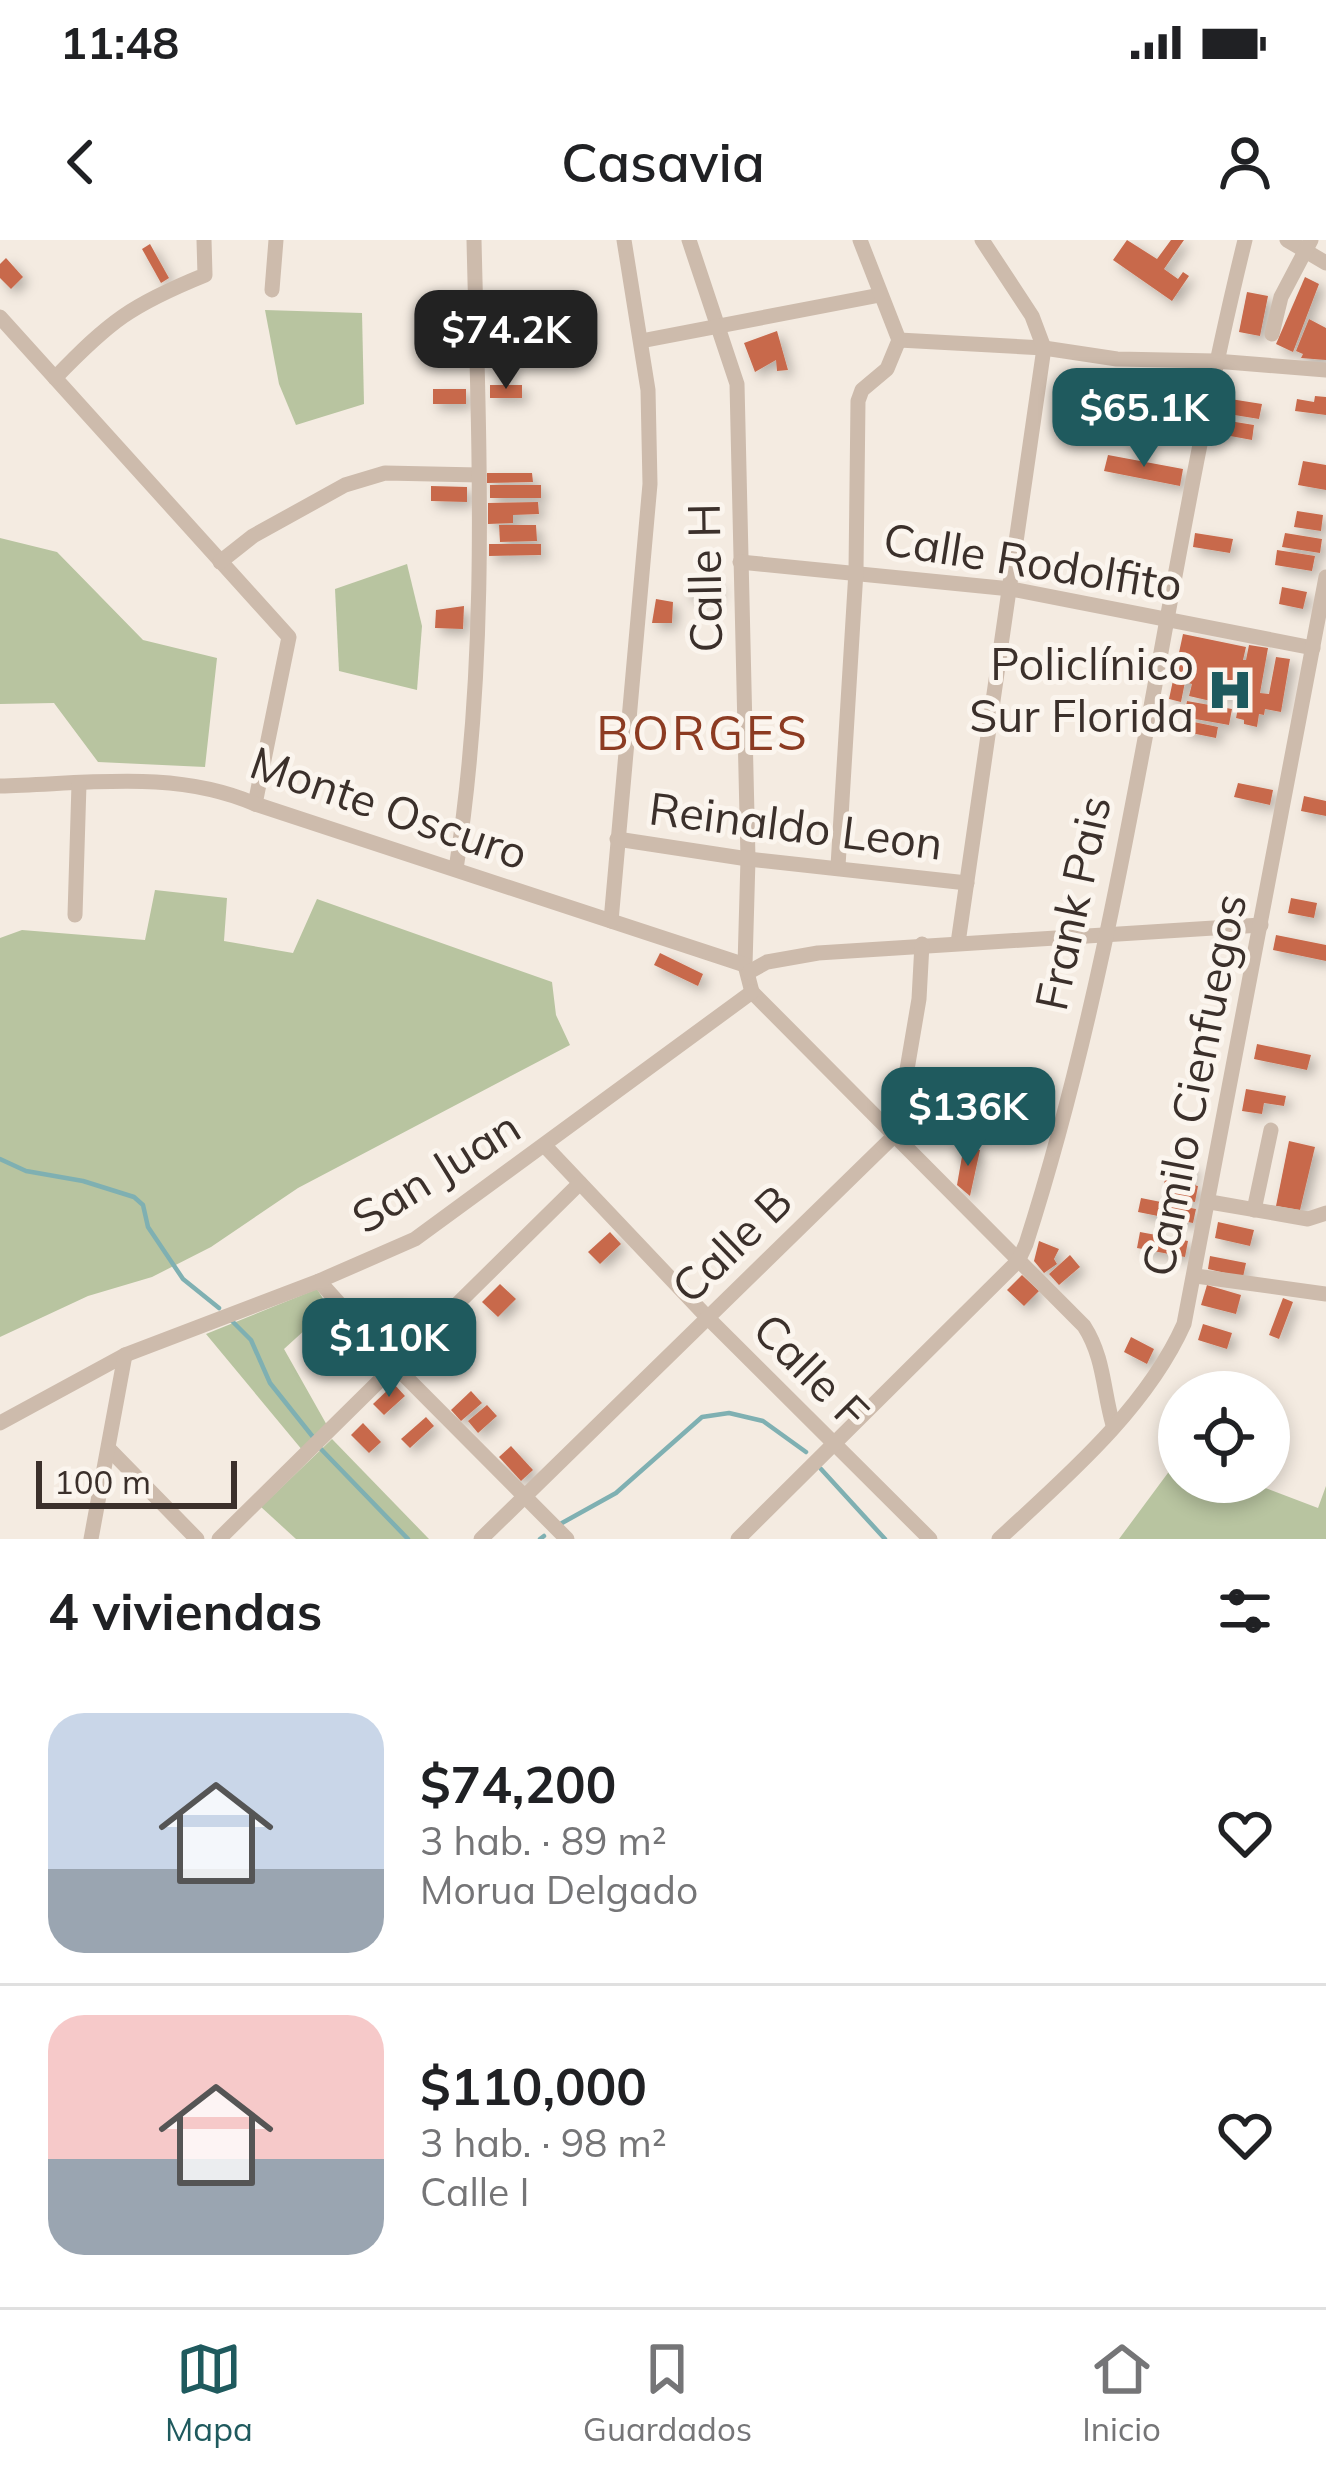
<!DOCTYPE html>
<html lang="es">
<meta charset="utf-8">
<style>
:root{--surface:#fff;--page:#f2f2f2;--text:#202124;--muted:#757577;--line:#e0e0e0;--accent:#1f5a5e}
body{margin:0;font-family:Mulish,sans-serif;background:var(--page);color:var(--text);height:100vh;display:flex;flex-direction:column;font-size:45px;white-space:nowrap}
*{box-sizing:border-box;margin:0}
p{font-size:39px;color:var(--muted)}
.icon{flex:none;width:66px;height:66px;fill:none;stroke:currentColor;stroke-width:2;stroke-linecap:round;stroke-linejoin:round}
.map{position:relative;height:1299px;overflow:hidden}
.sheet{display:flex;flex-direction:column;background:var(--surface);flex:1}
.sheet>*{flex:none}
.buttons{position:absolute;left:1158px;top:1131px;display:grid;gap:24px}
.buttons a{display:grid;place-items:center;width:132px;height:132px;border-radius:50%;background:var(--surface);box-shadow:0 6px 18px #0003;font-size:60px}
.scale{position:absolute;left:36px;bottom:30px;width:201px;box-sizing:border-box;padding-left:12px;border:6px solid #3b302b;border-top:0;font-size:33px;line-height:42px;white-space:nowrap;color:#3b302b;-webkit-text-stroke:9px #fbf5ee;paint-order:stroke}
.price{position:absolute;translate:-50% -102px;padding:0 27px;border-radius:24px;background:var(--accent);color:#fff;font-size:39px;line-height:78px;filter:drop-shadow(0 3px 6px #0008)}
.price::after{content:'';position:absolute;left:50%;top:72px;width:36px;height:27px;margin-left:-18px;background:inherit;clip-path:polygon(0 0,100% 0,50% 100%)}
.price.current{background:#222;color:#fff}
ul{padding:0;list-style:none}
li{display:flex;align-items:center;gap:36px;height:300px;padding:0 48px}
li+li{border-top:3px solid var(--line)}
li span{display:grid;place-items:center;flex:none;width:336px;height:240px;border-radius:36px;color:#555}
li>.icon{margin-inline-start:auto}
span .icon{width:144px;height:144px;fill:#fffc;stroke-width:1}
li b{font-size:51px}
h2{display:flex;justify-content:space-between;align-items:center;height:144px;padding:0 48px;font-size:51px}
.status{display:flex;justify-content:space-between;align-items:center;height:84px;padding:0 60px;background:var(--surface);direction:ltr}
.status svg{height:33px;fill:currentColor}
header{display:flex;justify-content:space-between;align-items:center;height:156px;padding:0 48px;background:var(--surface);font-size:54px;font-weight:600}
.tab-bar{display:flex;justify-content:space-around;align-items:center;height:168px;border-top:3px solid var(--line);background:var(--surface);font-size:33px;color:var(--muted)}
.tab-bar a{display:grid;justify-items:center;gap:6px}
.tab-bar .current{color:var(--accent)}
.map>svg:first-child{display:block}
.green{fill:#b8c4a0}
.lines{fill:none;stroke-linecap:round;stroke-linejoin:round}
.stream{stroke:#7fb0b2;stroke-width:4.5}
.building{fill:#c8694b;filter:url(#shadow)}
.minor{stroke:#cdbbac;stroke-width:15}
.labels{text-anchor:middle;stroke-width:10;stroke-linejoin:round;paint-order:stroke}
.street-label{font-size:45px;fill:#3b302b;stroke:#fbf5ee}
.poi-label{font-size:45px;fill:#3b302b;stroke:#fbf5ee;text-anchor:end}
.neighbourhood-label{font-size:48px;letter-spacing:3px;fill:#8c3b22;stroke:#fbf5ee}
</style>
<div class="status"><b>11:48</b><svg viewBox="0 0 49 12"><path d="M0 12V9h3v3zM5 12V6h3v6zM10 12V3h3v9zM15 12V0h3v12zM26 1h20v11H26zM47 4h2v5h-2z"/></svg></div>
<header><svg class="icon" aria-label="back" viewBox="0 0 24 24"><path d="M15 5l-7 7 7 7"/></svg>Casavia<svg class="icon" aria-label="person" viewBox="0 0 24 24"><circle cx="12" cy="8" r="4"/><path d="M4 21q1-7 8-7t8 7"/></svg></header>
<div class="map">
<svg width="1326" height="1299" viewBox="0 0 1326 1299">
<defs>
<filter id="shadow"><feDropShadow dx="5.5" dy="5.5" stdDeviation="6" flood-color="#0004"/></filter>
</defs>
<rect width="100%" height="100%" fill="#f4ebe1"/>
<!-- green -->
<g class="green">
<path d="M 265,70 L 362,73 L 364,164 L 296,185 L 279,144 Z"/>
<path d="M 0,298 L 57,312 L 143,400 L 217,418 L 205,527 L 98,522 L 54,463 L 0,464 Z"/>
<path d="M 407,324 L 422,386 L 417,450 L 339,431 L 335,349 Z"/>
<path d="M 155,650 L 227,658 L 224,701 L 293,713 L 317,659 L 552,742 L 556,775 L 570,805 L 298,948 L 211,1007 L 152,1037 L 88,1056 L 0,1097 L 0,698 L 22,690 L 145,700 Z"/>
<path d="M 317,1049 L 329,1068 L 284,1109 L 328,1187 L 303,1211 L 206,1094 Z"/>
<path d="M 332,1199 L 429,1299 L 296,1299 L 261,1267 Z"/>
<path d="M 1179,1218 L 1179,1242 L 1250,1242 L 1318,1268 L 1326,1246 L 1326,1299 L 1119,1299 Z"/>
</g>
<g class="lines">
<!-- stream -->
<g class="stream">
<path d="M 0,919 L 26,931 L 83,941 L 134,957 L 143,965 L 148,987 L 183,1039 L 219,1068"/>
<path d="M 231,1080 L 251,1100 L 270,1143 L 313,1197"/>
<path d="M 319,1207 L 408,1299"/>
<path d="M 821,1229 L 885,1299"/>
<path d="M 562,1283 L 616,1253 L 702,1177 L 729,1173 L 763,1181 L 806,1212"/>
<path d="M 540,1299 L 544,1296"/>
</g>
</g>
<!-- building -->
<g class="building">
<path d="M 1127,0 L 1157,19 L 1171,0 L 1184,0 L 1164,29 L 1178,39 L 1183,32 L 1189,36 L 1172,61 L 1113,20 Z"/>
<path d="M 150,4 L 169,38 L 161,43 L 142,9 Z"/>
<path d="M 6,18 L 23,37 L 11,49 L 0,38 L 0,24 Z"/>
<path d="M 1305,37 L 1319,44 L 1293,112 L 1276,104 Z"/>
<path d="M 1247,52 L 1268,56 L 1260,96 L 1239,92 Z"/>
<path d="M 1309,79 L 1326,88 L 1326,120 L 1301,118 L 1303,114 L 1296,111 Z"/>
<path d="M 777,91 L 788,130 L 777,131 L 776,120 L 755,132 L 744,103 Z"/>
<rect x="490" y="145" width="32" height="13"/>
<rect x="433" y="149" width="33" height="15"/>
<path d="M 1315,156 L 1326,157 L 1326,175 L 1295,171 L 1297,159 L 1314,162 Z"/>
<path d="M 1224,158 L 1262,164 L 1259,179 L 1222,173 Z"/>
<path d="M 1217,179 L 1254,185 L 1252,200 L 1214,193 Z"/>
<path d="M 1108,215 L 1183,229 L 1180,246 L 1104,231 Z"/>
<path d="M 1303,221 L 1326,225 L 1326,250 L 1298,245 Z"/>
<path d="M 487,233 L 532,233 L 533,242 L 487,243 Z"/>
<rect x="490" y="245" width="51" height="13"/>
<path d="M 431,246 L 467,247 L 467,262 L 431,261 Z"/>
<path d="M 538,262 L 539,274 L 513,275 L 513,283 L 488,284 L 488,263 Z"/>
<path d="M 1297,271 L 1323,275 L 1321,291 L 1294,287 Z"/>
<path d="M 499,285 L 536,285 L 537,301 L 500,302 Z"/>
<path d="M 1195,293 L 1233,299 L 1230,313 L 1193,307 Z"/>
<path d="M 1285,293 L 1322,299 L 1320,313 L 1282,307 Z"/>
<path d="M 489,304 L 541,304 L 541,315 L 489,316 Z"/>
<path d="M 1277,310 L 1315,316 L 1312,331 L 1275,325 Z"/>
<path d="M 687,338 L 718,343 L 715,359 L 685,355 Z"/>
<path d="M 1282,347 L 1307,352 L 1303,369 L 1279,364 Z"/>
<path d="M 656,359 L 673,362 L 672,383 L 652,383 Z"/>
<path d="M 464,366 L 463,389 L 435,388 L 436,370 Z"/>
<path d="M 1183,394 L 1246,407 L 1243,420 L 1246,420 L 1249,405 L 1268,408 L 1260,453 L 1269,454 L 1276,417 L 1290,419 L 1281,472 L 1265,469 L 1264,475 L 1259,474 L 1257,487 L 1244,484 L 1244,480 L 1236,478 L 1240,458 L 1216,454 L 1215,462 L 1189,456 L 1192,444 L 1185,442 L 1181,462 L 1169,459 Z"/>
<path d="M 1187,461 L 1232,469 L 1229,485 L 1184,477 Z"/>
<path d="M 1184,480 L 1218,487 L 1216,498 L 1181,491 Z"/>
<path d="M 1238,543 L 1273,550 L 1270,565 L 1234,557 Z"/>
<path d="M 1304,556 L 1326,561 L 1326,576 L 1301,571 Z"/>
<path d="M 1291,658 L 1317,663 L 1314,678 L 1288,673 Z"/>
<path d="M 1276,695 L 1326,705 L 1326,721 L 1273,710 Z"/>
<path d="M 660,713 L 703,734 L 698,746 L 654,725 Z"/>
<path d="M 1257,804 L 1311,815 L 1307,830 L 1254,819 Z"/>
<path d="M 1246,849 L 1286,856 L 1284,866 L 1264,863 L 1262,874 L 1242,871 Z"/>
<path d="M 1289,901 L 1315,907 L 1300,970 L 1276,966 Z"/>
<path d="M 964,905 L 980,910 L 970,956 L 957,945 Z"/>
<path d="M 1166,922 L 1196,928 L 1194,937 L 1187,935 L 1186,940 L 1164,935 Z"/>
<path d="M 1165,939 L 1198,946 L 1195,962 L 1162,955 Z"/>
<path d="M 1141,958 L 1196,969 L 1193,983 L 1138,972 Z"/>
<path d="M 1218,982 L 1254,990 L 1250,1006 L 1215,998 Z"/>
<path d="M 610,992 L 621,1004 L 600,1024 L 588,1012 Z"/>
<path d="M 1140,992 L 1188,1001 L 1185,1017 L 1137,1008 Z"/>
<path d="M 1039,1001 L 1059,1009 L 1054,1019 L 1057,1024 L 1044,1033 L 1034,1021 Z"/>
<path d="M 1070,1015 L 1080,1027 L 1059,1045 L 1049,1034 Z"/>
<path d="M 1210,1016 L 1246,1023 L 1243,1037 L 1208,1029 Z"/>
<path d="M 1022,1035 L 1039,1051 L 1024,1066 L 1007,1050 Z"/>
<path d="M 500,1044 L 516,1059 L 498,1077 L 482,1062 Z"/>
<path d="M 1207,1045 L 1241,1055 L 1236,1074 L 1201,1065 Z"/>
<path d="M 393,1058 L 417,1085 L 414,1088 L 405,1078 L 400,1082 L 390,1071 L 384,1077 L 378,1071 Z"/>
<path d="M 1283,1058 L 1293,1062 L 1279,1099 L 1269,1095 Z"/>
<path d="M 1203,1084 L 1232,1093 L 1227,1109 L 1198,1100 Z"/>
<path d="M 1131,1097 L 1154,1109 L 1147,1124 L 1124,1112 Z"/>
<path d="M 394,1144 L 405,1156 L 384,1175 L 373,1164 Z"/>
<path d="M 471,1151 L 482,1163 L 461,1181 L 451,1170 Z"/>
<path d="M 487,1165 L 497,1176 L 478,1193 L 468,1181 Z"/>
<path d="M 426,1177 L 434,1186 L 410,1208 L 401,1199 Z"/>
<path d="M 363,1183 L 381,1202 L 369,1213 L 351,1195 Z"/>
<path d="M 511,1206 L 533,1230 L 521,1241 L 499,1217 Z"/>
</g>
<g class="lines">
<!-- minor -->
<g class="minor">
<path d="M 689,0 L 737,144 L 748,619 L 745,725 L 752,752"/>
<path d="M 1287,0 L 1326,23"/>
<path d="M 272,50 L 276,0"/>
<path d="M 0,77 L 289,397 L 255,564"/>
<path d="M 1272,94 L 1281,57 L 1311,0"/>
<path d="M 899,100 L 1044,108 L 1117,119 L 1215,121 L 1326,130"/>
<path d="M 641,101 L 880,55"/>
<path d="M 55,138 C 110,81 131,65 205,35 L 204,0"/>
<path d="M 220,322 L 253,296 L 345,245 L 385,233 L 479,235"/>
<path d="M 740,322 L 1011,349 L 1313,408"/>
<path d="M 0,546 C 85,544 175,529 255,564 L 745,725"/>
<path d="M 617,599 L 748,619 L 967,643"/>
<path d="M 838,626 L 856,331 L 858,161 L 862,150 L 887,129 L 899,100 L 860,0"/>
<path d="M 456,629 C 489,418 479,213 474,0"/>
<path d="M 75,675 L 79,544"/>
<path d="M 611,681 L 650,244 L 648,150 L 624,0"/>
<path d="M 958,703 L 1044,108 L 1032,76 L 982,0"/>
<path d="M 749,732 L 767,722 L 818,713 L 1261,685"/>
<path d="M 752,752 L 1084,1086 C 1104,1117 1103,1150 1113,1185"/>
<path d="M 545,906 L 708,1078 L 930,1299"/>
<path d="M 1210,962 L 1308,979 L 1326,973"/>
<path d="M 1254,970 L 1271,890"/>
<path d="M 1196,1036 L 1326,1054"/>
<path d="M 319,1041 L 395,1126 L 567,1299"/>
<path d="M 0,1183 L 125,1115 L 319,1041 L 415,999 L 752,752"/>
<path d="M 109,1209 L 197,1299"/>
<path d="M 91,1299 L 125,1115"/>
<path d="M 219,1299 L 580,943"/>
<path d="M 481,1299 L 896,894 L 919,759 L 922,704"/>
<path d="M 738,1299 L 1018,1021 L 1026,1004 C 1131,677 1163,332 1245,0"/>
<path d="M 999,1299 C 1066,1237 1146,1169 1184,1084 L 1326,337"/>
</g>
</g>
<!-- icons -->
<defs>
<g id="hospital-bare" transform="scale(3.6)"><path d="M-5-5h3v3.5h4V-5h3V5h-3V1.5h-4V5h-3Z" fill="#1f5a5e" stroke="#fbf5ee" stroke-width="2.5" paint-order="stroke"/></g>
</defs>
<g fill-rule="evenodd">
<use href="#hospital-bare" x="1230" y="450"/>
</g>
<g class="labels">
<!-- street labels -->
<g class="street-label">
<text transform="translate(1033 322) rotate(9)" y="16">Calle Rodolfito</text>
<text transform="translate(705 338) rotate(-91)" y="16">Calle H</text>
<text transform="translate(389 568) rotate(19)" y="16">Monte Oscuro</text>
<text transform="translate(796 586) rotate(7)" y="16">Reinaldo Leon</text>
<text transform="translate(1073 663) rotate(-78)" y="16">Frank Pais</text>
<text transform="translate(1194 845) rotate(-79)" y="16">Camilo Cienfuegos</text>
<text transform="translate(436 932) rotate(-32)" y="16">San Juan</text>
<text transform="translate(732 1004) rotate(-44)" y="16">Calle B</text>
<text transform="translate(811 1131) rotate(45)" y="16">Calle F</text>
</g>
<!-- poi labels -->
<g class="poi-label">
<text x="1194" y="440">Policlínico<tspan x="1194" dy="52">Sur Florida</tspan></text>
</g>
<!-- neighbourhood labels -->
<g class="neighbourhood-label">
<text x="703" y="510">BORGES</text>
</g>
</g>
</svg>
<div class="buttons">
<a><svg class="icon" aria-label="locate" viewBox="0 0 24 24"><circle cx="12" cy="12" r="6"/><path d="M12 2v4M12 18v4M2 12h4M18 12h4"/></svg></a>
</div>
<div class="scale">100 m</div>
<b class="price current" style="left:506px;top:152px">$74.2K</b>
<b class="price" style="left:1144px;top:230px">$65.1K</b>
<b class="price" style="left:968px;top:929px">$136K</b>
<b class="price" style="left:389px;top:1160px">$110K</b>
</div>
<section class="sheet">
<h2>4 viviendas<svg class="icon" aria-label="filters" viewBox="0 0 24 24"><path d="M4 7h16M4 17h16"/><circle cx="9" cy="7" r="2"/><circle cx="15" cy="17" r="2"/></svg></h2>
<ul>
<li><span style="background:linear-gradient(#c9d6e8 65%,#9aa5b1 0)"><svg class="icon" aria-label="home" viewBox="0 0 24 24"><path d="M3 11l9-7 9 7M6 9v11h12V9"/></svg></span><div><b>$74,200</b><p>3 hab. · 89 m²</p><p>Morua Delgado</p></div><svg class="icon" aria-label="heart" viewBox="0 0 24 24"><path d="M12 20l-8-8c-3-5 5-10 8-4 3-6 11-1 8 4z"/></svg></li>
<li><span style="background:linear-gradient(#f6c9c9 60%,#9aa5b1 0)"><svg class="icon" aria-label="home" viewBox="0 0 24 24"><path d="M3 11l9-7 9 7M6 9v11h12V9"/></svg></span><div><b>$110,000</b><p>3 hab. · 98 m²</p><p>Calle I</p></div><svg class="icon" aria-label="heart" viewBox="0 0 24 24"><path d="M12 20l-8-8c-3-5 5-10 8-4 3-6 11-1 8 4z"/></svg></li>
</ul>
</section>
<nav class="tab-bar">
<a class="current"><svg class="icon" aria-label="map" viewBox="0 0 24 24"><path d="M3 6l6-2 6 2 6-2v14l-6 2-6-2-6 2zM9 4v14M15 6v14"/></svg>Mapa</a>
<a><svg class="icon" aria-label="saved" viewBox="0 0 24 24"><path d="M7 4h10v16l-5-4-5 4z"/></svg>Guardados</a>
<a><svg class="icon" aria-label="home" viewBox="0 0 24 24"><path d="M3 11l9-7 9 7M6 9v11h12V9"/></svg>Inicio</a>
</nav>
